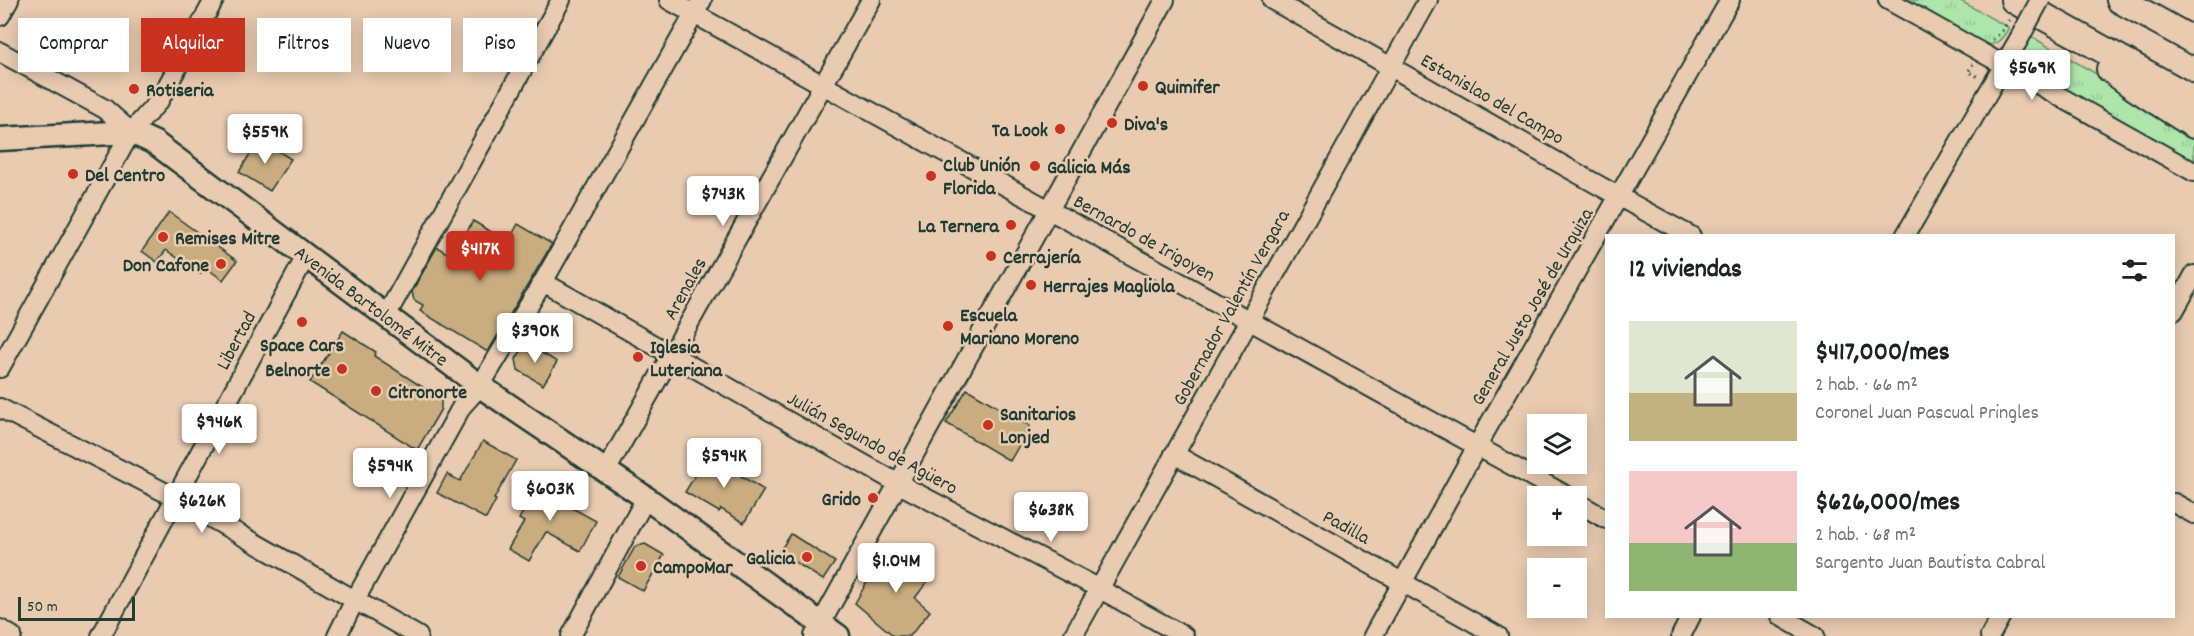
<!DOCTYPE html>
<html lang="es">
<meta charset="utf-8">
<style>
:root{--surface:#fff;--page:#f2f2f2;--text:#202124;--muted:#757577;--accent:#c8321e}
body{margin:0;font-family:Dekko,sans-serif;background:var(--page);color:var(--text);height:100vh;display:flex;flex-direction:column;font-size:22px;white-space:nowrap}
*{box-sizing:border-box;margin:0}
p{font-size:20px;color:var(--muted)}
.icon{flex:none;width:33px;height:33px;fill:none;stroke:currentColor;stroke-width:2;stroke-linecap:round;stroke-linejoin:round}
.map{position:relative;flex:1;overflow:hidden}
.sheet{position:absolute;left:1605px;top:234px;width:570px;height:384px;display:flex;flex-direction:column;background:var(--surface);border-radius:0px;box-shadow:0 3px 15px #0003}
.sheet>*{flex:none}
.hud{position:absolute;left:18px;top:18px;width:570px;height:54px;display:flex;gap:12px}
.tools{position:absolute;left:1527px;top:414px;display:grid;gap:12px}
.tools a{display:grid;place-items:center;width:60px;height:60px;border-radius:0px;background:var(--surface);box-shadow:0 3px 15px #0003;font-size:30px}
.scale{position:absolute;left:18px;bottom:15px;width:117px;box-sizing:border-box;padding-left:6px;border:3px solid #1f3d34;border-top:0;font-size:16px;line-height:21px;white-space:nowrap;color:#1f3d34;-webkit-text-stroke:4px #e9cbb0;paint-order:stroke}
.price{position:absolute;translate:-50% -51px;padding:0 14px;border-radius:6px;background:#fff;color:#222;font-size:20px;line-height:39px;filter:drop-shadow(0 2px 3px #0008)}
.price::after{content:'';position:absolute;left:50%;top:36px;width:18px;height:14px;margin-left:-9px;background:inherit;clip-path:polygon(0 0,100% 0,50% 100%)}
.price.selected{background:var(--accent);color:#fff}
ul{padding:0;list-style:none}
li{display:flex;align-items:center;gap:18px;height:150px;padding:0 24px}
li span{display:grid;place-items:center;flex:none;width:168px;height:120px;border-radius:0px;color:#555}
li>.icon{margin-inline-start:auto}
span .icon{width:72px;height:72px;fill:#fffc;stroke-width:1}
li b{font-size:26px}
h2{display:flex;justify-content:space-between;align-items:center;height:72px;padding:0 24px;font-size:26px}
.tag{padding:0 21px;border-radius:0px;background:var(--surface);box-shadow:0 3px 15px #0003;font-size:21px;line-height:54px}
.tag.selected{background:var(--accent);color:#fff}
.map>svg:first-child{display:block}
.grass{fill:url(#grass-tufts);stroke:#66926f;stroke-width:1.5}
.building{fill:#c9ad7f;stroke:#1f3d34;stroke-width:1.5}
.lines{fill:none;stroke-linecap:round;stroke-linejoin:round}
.minor-casing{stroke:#1f3d34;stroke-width:22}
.major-casing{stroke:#1f3d34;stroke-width:27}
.highway-casing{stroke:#1f3d34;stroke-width:30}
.path{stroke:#1f3d34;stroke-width:3;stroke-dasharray:1.5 4.5;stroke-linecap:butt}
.minor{stroke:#e9cbb0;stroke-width:18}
.major{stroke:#e9cbb0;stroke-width:22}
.highway{stroke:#e9cbb0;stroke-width:26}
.minor-bridge-casing{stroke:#1f3d34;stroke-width:22;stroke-linecap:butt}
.path-bridge{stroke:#1f3d34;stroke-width:3;stroke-dasharray:1.5 4.5;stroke-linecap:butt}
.minor-bridge{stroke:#e9cbb0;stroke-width:18}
.poi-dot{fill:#c8321e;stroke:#e9cbb0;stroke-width:2}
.labels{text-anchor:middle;stroke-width:5;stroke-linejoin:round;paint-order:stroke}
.poi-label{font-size:20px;font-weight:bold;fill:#1f3d34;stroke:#e9cbb0;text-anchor:start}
.street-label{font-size:20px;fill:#1f3d34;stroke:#e9cbb0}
</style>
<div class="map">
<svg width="2194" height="636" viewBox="0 0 2194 636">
<defs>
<pattern id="grass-tufts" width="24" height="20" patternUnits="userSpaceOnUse" patternTransform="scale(1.5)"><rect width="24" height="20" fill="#aee6aa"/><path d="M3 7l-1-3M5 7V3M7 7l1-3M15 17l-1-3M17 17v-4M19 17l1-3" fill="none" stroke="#95c693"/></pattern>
</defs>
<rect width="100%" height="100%" fill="#e9cbb0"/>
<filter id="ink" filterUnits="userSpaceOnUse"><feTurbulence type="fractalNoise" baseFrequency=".0167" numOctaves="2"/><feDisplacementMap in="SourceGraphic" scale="12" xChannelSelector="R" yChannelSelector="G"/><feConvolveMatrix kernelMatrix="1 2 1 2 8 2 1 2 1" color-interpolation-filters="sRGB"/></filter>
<g filter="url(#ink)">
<!-- grass -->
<g class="grass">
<path d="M 1900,0 L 1959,0 L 2009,28 C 2000,42 1996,47 1978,44 Z"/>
<path d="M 2032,37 L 2119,87 L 2194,135 L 2194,163 L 2030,69 L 2024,51 Z"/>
</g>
<!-- building -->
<g class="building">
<path d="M 259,139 L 291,159 L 270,191 L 239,172 Z"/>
<path d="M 169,212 L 237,261 L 223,280 L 205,267 L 200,274 L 166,250 L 157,262 L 142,251 Z"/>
<path d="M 473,221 L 508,242 L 518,224 L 552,244 L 489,350 L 486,351 L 420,311 L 423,305 L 414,300 L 412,292 L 437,247 L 452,256 Z"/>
<path d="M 343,331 L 376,352 L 374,356 L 441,399 L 441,409 L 417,450 L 310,382 Z"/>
<path d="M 526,343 L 557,362 L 543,385 L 518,370 L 516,359 Z"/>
<path d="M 967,389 L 1030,426 L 1010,461 L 946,423 Z"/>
<path d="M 483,441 L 516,460 L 494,499 L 496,500 L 486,519 L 437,493 L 447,474 L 460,481 Z"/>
<path d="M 709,453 L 743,473 L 741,476 L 764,490 L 744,523 L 721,509 L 719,512 L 685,492 Z"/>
<path d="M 542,477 L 562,488 L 556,499 L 596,521 L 580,551 L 546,532 L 529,561 L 508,549 L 524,522 L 519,519 Z"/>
<path d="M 791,534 L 835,562 L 823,580 L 779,552 Z"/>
<path d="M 645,544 L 664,555 L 643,591 L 618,577 L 635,547 Z"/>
<path d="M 887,547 L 934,573 L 915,598 L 930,611 L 910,636 L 894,636 L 855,603 Z"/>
</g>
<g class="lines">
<!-- minor casing -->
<g class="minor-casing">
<g id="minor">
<path d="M 669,0 L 1567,496"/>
<path d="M 1272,0 C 1412,77 1549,160 1691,236"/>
<path d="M 1888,0 L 2194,172"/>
<path d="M 0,16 L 9,0"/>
<path d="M 0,52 L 105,109 L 131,132"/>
<path d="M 1905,236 L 2019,39"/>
<path d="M 543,282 L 899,484 L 1100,589 L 1184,636"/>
<path d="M 2174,311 L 2194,275"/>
<path d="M 386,316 L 561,0"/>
<path d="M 0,368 L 131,132 L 159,101 L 214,0"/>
<path d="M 0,408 L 176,498 L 418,636"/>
<path d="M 1174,454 L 1498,636"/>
<path d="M 606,471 L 871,0"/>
<path d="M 1576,502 L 1606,519"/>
<path d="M 2174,503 L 2194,514"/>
<path d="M 1780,616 L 1815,636"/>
<path d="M 0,629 L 12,636"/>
<path d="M 101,636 L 306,256"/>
<path d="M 337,636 L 355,600 L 462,406 L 480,386 L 543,282 L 702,0"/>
<path d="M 571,636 L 646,498"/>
<path d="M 814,636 L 1165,0"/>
<path d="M 1073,636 L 1428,0"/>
<path d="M 1373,636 L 1477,446 L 1730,0"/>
<path d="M 1681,636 L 1691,616"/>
<path d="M 1990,636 L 2001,616"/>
</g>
</g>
<!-- major casing -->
<g class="major-casing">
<path id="major" d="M 0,139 L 131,132 L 155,143 L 480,386 L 646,498 L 838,636"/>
</g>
<!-- highway casing -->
<g class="highway-casing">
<g id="highway">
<path d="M 2014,0 L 2194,100"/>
<path d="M 2120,0 L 2194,41"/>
<path d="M 2110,69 L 2133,86 L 2194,125"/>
</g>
</g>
<!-- path -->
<g class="path">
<path d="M 1993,40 L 2002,31"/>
<path d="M 1973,64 L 1968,72 L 1979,77"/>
</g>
<!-- minor -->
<use href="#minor" class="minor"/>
<!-- major -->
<use href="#major" class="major"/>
<!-- highway -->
<use href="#highway" class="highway"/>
<!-- minor-bridge casing -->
<g class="minor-bridge-casing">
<path id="minor-bridge" d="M 2019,39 L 2040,0"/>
</g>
<!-- path-bridge -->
<path class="path-bridge" d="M 2002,31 L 2009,20"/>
<!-- minor-bridge -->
<use href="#minor-bridge" class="minor-bridge"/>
</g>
</g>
<!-- markers -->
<g class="poi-dot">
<circle cx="1143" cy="86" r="6"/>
<circle cx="134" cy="89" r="6"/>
<circle cx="1112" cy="123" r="6"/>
<circle cx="1060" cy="129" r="6"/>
<circle cx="1035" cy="166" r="6"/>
<circle cx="73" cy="174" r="6"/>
<circle cx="931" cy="176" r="6"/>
<circle cx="1011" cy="225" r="6"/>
<circle cx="163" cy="237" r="6"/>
<circle cx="991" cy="256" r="6"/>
<circle cx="221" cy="264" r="6"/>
<circle cx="1031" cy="285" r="6"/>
<circle cx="302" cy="322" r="6"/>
<circle cx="948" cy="326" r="6"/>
<circle cx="638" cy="357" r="6"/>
<circle cx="342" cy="369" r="6"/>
<circle cx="376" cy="391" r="6"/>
<circle cx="988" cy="425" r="6"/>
<circle cx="873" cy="498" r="6"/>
<circle cx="807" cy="557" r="6"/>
<circle cx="641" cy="566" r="6"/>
</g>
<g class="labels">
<!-- poi labels -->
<g class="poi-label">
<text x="1155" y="93">Quimifer</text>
<text x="146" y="96">Rotiseria</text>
<text x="1124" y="130">Diva's</text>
<text x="1048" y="136" text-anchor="end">Ta Look</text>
<text x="943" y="171">Club Unión<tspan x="943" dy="23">Florida</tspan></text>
<text x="1047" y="173">Galicia Más</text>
<text x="85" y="181">Del Centro</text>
<text x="999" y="232" text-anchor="end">La Ternera</text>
<text x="175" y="244">Remises Mitre</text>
<text x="1003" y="263">Cerrajería</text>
<text x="209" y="271" text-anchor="end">Don Cafone</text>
<text x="1043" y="292">Herrajes Magliola</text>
<text x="960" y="321">Escuela<tspan x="960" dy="23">Mariano Moreno</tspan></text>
<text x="302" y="351" text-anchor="middle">Space Cars</text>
<text x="650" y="353">Iglesia<tspan x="650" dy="23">Luteriana</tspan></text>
<text x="330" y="376" text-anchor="end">Belnorte</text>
<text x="388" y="398">Citronorte</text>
<text x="1000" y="420">Sanitarios<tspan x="1000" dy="23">Lonjed</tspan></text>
<text x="861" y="505" text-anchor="end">Grido</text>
<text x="795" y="564" text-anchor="end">Galicia</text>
<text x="653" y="573">CampoMar</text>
</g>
<!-- street labels -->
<g class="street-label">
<text transform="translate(1493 98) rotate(30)" y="7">Estanislao del Campo</text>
<text transform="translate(1145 237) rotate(29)" y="7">Bernardo de Irigoyen</text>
<text transform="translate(684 288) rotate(-61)" y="7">Arenales</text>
<text transform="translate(372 305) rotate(37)" y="7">Avenida Bartolomé Mitre</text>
<text transform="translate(1531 306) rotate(-60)" y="7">General Justo José de Urquiza</text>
<text transform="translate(1230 307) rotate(-61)" y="7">Gobernador Valentín Vergara</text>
<text transform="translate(235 340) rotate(-62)" y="7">Libertad</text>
<text transform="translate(873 442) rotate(29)" y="7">Julián Segundo de Agüero</text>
<text transform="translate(1347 526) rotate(29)" y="7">Padilla</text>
</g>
</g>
</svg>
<div class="tools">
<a><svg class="icon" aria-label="layers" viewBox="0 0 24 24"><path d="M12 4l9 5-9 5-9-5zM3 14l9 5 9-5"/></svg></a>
<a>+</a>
<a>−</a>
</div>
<div class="scale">50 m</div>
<b class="price" style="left:2032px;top:101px">$569K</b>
<b class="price" style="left:265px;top:165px">$559K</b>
<b class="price" style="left:723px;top:227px">$743K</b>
<b class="price selected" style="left:480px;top:282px">$417K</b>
<b class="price" style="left:535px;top:364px">$390K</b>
<b class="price" style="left:219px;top:455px">$946K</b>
<b class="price" style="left:724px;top:489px">$594K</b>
<b class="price" style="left:390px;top:499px">$594K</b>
<b class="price" style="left:550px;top:522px">$603K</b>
<b class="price" style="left:202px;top:534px">$626K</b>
<b class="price" style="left:1051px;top:543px">$638K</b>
<b class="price" style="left:896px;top:594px">$1.04M</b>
<div class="hud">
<a class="tag">Comprar</a>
<a class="tag selected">Alquilar</a>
<a class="tag">Filtros</a>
<a class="tag">Nuevo</a>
<a class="tag">Piso</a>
</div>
<section class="sheet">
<h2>12 viviendas<svg class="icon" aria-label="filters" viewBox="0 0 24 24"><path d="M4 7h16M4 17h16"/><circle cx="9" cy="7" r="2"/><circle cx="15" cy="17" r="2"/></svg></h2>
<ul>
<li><span style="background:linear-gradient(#dfe7d0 60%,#c2b280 0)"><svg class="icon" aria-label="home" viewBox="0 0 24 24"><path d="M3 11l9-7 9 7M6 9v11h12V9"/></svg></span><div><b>$417,000/mes</b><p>2 hab. · 66 m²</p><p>Coronel Juan Pascual Pringles</p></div></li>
<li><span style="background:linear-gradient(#f6c9c9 60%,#8fb573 0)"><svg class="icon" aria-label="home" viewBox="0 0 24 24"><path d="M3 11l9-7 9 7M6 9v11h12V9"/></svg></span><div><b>$626,000/mes</b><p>2 hab. · 68 m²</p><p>Sargento Juan Bautista Cabral</p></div></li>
</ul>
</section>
</div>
